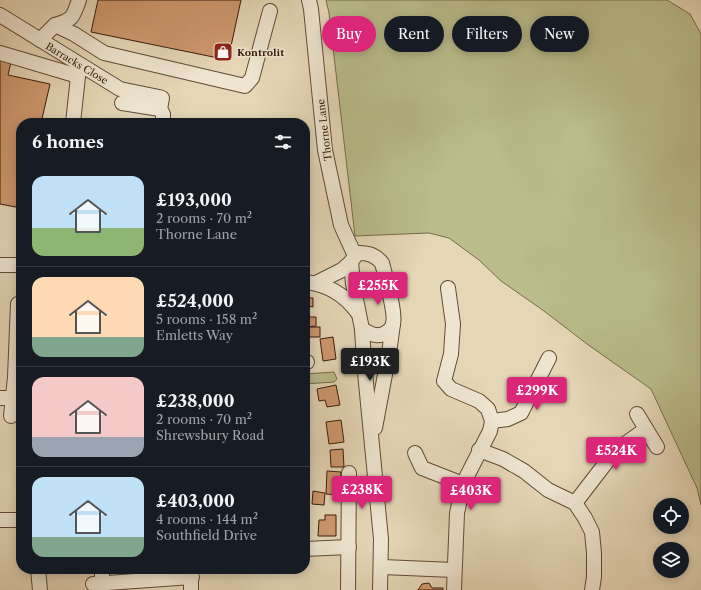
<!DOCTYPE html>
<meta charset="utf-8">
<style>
:root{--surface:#171b24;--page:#242831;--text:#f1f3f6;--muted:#9ea1a6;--line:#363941;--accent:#db2777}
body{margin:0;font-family:"Libre Caslon Text",serif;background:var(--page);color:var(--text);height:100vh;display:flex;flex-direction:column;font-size:15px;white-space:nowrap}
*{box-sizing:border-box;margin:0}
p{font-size:13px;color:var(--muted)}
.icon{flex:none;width:22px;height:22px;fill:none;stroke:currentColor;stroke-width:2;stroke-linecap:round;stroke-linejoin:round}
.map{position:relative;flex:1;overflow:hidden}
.panel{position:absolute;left:16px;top:118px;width:294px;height:456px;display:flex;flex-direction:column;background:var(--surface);border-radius:16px;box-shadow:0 2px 10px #0003}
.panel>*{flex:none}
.guide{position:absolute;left:322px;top:16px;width:319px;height:36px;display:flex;gap:8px}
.buttons{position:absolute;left:653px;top:498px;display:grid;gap:8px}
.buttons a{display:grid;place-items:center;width:36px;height:36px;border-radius:50%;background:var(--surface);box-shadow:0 2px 10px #0003;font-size:20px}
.price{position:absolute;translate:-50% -34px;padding:0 9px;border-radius:4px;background:var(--accent);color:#fff;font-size:13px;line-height:26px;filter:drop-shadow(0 1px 2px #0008)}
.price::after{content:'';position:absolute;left:50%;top:24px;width:12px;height:9px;margin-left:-6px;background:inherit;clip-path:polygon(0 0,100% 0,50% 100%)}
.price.selected{background:#222;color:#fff}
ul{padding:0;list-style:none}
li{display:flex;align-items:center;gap:12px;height:100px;padding:0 16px}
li+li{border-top:1px solid var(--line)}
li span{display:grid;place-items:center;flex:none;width:112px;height:80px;border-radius:12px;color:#555}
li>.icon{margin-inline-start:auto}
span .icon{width:48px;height:48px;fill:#fffc;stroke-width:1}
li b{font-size:17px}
h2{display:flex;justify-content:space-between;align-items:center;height:48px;padding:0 16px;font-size:17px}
.tag{padding:0 14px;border-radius:18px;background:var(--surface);box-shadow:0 2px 10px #0003;font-size:14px;line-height:36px}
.tag.selected{background:var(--accent);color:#fff}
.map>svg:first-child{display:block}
.green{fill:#babc8b;stroke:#786c4c}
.building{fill:#cf986e;stroke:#361b0c}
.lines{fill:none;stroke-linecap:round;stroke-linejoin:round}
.minor-casing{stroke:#624a36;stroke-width:16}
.minor{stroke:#eee4d0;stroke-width:14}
.labels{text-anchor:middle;stroke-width:3;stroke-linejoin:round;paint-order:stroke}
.poi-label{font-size:10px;font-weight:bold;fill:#361b0c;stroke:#eee4d0;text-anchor:start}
.street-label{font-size:10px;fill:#361b0c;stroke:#eee4d0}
</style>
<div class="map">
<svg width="701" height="590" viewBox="0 0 701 590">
<rect width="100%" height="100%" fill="#e5d6b6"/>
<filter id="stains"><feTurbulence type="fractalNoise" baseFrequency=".005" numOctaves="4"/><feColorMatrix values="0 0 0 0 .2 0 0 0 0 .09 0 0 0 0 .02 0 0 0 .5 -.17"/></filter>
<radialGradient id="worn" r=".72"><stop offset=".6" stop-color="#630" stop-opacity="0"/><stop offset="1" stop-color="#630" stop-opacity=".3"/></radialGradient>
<!-- green -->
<g class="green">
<path d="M 326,0 L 667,0 L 690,14 L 701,34 L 701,505 L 697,488 L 651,389 L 587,344 L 544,311 L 501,281 L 479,260 L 449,238 L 429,233 L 355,236 L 329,13 Z"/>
<path d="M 334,372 L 337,379 L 334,382 L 305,384 L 305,374 Z"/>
</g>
<!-- building -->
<g class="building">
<path d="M 98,0 L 241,0 L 228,60 L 91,32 Z"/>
<path d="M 0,60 L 11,62 L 8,75 L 50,84 L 41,123 L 21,123 L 21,208 L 0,204 Z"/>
<path d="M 305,298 L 313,298 L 313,307 L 307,306 L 307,315 L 305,315 Z"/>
<path d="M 305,317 L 316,317 L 316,326 L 305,327 Z"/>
<rect x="305" y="327" width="15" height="10"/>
<path d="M 333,337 L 336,359 L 323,361 L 320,339 Z"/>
<path d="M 336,385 L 340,405 L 327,407 L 325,400 L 319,401 L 317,389 Z"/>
<path d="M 341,420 L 344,442 L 329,444 L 326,422 Z"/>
<path d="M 343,449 L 344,467 L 331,467 L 330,450 Z"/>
<path d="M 327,471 L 341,472 L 340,495 L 326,494 Z"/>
<path d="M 313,491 L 325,493 L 324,505 L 312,504 Z"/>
<path d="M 325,515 L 336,515 L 336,536 L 318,536 L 319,520 L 325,520 Z"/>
<path d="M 429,583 L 432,588 L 443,588 L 443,590 L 418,590 L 422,584 Z"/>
</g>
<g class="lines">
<!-- minor casing -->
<g class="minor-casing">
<g id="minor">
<path d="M 309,0 L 311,9 L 325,150 L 341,225 L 355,256"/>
<path d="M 0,15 L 120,89 L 159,97 L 162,98 L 160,109 L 122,103"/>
<path d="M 55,25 C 73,20 73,17 79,0"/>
<path d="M 40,40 L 55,25 L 74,34 L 104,53 L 245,86 L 252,78 L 270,11"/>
<path d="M 0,53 L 78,76"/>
<path d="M 160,109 L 163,114 L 163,123"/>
<path d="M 73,123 L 79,67"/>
<path d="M 359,253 C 369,253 375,255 382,263 C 385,275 396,313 393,324 C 391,331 383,336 376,335 C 371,335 366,331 362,329 L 353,284 L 351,262 L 355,256 Z"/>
<path d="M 0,265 L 21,265"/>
<path d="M 305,282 C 328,284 345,295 358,313"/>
<path d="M 316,283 L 342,270 L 351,262"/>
<path d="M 448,288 L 453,324 L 451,354 L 444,381 L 451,389 L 479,401 L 488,409 L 492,421 L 490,431 L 464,482 L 457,513 L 454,590"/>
<path d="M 362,329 L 364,362 L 381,539 L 380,590"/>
<path d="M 305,362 L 307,362"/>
<path d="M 0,398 L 12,398"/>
<path d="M 637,414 L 657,447"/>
<path d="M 11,416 L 15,377 L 18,304"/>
<path d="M 492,421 L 508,419 L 521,413 L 549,358"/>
<path d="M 375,428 L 389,353 L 393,324"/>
<path d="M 479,450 L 503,459 L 524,471 L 548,490 L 575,503 L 585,518 L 592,532 L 594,553 L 594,577 L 592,590"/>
<path d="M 415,453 L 422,468 L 463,484"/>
<path d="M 575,503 L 615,451 L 646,429"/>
<path d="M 0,520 L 21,520"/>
<path d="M 305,549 L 349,547"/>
<path d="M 382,567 L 454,570"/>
<path d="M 38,569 L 40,590"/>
<path d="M 102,569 L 102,584"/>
<path d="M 191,569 L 191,590"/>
<path d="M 93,584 L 192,577"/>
<path d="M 348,590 L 349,473"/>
</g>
</g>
<!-- minor -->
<use href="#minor" class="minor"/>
</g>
<!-- icons -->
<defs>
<g id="shop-square" transform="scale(1)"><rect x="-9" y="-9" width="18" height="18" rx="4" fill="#8f2418" stroke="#eee4d0"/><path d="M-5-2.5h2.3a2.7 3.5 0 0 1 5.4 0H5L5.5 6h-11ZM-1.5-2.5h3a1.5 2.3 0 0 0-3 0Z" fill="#fff"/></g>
</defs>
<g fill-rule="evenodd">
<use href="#shop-square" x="223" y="52"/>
</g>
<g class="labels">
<!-- poi labels -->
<g class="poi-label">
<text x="237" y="56">Kontrolit</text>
</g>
<!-- street labels -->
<g class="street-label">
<text transform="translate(77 63) rotate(31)" y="4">Barracks Close</text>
<text transform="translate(324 130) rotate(-97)" y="4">Thorne Lane</text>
</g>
</g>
<rect width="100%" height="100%" filter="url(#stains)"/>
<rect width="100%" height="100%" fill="url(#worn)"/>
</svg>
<div class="buttons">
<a><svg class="icon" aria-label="locate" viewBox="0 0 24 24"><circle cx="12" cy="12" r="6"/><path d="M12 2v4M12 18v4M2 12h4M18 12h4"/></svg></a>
<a><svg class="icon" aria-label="layers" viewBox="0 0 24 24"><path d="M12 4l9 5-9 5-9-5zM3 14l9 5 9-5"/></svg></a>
</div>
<b class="price" style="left:378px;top:306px">£255K</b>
<b class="price selected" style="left:370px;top:382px">£193K</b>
<b class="price" style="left:537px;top:411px">£299K</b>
<b class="price" style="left:616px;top:471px">£524K</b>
<b class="price" style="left:362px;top:510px">£238K</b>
<b class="price" style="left:471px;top:511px">£403K</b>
<div class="guide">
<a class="tag selected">Buy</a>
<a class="tag">Rent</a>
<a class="tag">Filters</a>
<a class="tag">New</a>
</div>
<section class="panel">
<h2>6 homes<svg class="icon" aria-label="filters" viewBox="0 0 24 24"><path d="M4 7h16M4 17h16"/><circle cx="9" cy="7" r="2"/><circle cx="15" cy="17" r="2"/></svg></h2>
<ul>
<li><span style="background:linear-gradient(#bfe0f5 65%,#8fb573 0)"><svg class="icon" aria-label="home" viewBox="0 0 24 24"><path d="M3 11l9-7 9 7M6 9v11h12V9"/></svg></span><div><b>£193,000</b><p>2 rooms · 70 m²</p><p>Thorne Lane</p></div></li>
<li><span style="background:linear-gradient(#ffd9b3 75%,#7fa58c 0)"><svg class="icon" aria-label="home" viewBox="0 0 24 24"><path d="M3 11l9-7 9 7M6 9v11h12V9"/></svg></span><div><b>£524,000</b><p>5 rooms · 158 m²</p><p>Emletts Way</p></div></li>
<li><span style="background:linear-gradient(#f6c9c9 75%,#9aa5b1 0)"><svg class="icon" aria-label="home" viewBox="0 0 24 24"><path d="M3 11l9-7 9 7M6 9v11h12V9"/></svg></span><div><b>£238,000</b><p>2 rooms · 70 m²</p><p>Shrewsbury Road</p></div></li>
<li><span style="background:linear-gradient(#bfe0f5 75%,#7fa58c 0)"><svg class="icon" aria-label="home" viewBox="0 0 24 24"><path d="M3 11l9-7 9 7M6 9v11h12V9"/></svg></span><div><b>£403,000</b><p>4 rooms · 144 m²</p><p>Southfield Drive</p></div></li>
</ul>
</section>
</div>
